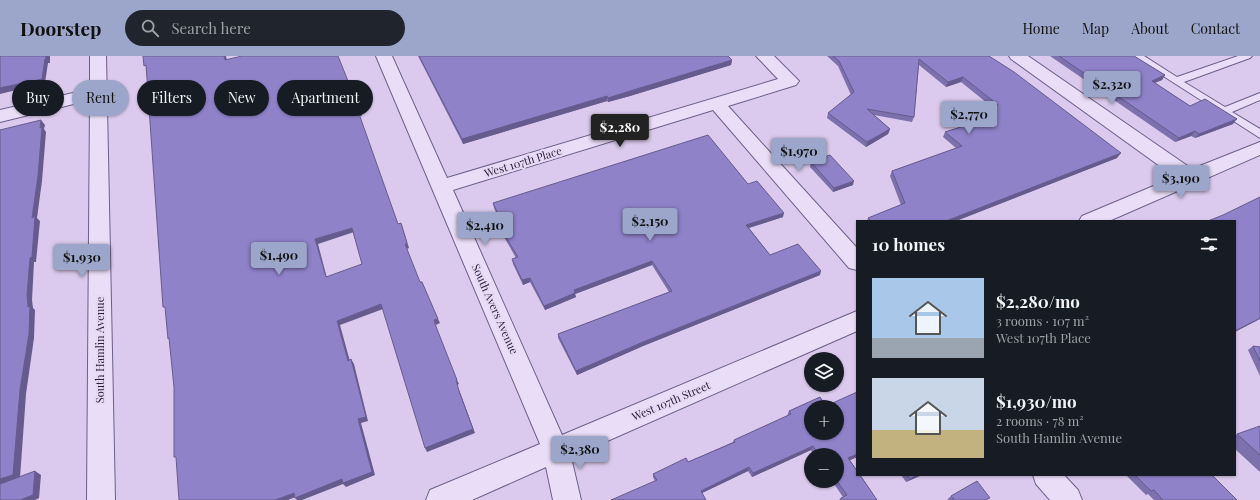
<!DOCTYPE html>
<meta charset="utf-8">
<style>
:root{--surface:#171b24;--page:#20242c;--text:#f1f3f6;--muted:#9ea1a6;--accent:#9ba6ca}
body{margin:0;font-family:"Playfair Display",serif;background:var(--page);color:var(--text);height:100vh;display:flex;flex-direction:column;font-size:15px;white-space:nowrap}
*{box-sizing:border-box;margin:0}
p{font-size:13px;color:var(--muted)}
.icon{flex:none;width:22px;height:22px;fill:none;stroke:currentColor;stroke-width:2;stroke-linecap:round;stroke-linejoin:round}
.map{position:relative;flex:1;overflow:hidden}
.side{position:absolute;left:856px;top:164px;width:380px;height:256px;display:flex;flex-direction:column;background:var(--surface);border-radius:0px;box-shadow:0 1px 3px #0004}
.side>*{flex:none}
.top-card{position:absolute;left:12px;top:24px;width:380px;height:36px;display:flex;gap:8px}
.tools{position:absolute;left:804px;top:296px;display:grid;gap:8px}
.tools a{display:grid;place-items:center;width:40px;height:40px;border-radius:50%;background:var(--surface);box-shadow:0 1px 3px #0004;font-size:20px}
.price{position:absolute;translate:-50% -34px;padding:0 9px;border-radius:4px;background:var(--accent);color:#111;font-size:13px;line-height:26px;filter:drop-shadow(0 1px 2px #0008)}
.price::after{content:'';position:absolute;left:50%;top:24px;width:12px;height:9px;margin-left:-6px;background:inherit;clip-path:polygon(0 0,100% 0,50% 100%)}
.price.on{background:#222;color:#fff}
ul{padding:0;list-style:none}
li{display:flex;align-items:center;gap:12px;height:100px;padding:0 16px}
li span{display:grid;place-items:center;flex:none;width:112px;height:80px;border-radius:0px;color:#555}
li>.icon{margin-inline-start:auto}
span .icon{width:48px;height:48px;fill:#fffc;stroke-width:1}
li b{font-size:17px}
h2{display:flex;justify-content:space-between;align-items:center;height:48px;padding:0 16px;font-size:17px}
.tag{padding:0 14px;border-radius:18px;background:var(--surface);box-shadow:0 1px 3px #0004;font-size:14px;line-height:36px}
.tag.on{background:var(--accent);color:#111}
header{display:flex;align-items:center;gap:24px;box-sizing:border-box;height:56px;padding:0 20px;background:var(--accent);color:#111}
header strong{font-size:19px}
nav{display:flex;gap:22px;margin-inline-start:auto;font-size:14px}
.search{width:280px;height:36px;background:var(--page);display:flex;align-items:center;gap:10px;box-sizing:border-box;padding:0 14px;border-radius:22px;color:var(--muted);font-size:15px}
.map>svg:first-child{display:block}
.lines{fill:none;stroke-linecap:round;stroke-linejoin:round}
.lane-casing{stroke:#6c5f89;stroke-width:2}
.street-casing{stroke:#6c5f89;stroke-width:2}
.lane{fill:#eaddf8;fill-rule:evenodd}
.street{fill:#eaddf8;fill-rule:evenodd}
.wall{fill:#7c70ad}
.shaded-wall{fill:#655b8d}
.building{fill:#9082c9;stroke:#655b8d;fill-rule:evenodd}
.labels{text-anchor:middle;stroke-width:4;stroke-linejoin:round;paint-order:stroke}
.street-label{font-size:11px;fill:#28223a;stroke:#e7d9f5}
</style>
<header>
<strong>Doorstep</strong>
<div class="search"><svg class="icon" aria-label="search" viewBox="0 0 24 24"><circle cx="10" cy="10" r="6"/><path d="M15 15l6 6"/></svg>Search here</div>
<nav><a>Home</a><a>Map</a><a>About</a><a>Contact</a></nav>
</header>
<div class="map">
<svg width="1260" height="444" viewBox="0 0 1260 444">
<rect width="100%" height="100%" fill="#dbcaed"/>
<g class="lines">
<!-- lane casing -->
<g class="lane-casing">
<path id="lane" d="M 1132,0 L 1144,0 L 1177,21 L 1238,0 L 1252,0 L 1250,2 L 1184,26 L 1225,51 L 1260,37 L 1260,44 L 1232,56 L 1260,73 L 1260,82 Z"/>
</g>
<!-- street casing -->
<g class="street-casing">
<g id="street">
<path d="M 90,0 L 106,0 L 115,444 L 87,444 L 90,44 L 0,66 L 0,54 L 90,33 Z"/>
<path d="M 376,0 L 392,0 L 447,122 L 778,23 L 756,0 L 774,0 L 799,25 L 796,29 L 728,50 L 857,192 L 857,214 L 849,212 L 713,54 L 453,134 L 562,379 L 857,255 L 857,275 L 571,401 L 581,444 L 553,444 L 546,411 L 472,444 L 426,444 L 430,434 L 540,388 Z"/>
<path d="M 1009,0 L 1028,0 L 1192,113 L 1260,86 L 1260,99 L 1109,165 L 1079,165 L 1082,160 L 1175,121 L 1011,3 Z"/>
<path d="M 1033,419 L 1064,419 L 1078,434 L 1082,444 L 1050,444 L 1036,428 Z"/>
</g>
</g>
<!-- lane -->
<use href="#lane" class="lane"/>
<!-- street -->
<use href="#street" class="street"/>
</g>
<!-- wall -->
<g class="wall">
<path d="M 418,0 L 728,0 L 732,4 L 731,9 L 630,40 L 608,46 L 607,45 L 463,88 Z"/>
<path d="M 827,0 L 989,0 L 1117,102 L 956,165 L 867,165 L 868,162 L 901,149 L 890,120 L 892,115 L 956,92 L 943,81 L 945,76 L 986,63 L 981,59 L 984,54 L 992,51 L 961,26 L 946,31 L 919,9 L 914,61 L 912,66 L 874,59 L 890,73 L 888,78 L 866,91 L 827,62 L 828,57 L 851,39 L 838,10 Z"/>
<path d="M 1050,0 L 1134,0 L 1165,19 L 1162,24 L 1155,27 L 1190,50 L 1233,68 L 1195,82 L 1191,80 L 1175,86 Z"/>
<path d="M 811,106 L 853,129 L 833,136 L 810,111 Z"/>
<path d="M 748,128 L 783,161 L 749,172 L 770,199 L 820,219 L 643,290 L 577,319 L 558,282 L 558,278 L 669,236 L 652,209 L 575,238 L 576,241 L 545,254 L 530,226 L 523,229 L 513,208 L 512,203 L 516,202 L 503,179 L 502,175 L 504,174 L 494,152 L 493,147 Z"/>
<path d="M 1253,290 L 1260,291 L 1260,320 L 1248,294 Z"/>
<path d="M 789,355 L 857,401 L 850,404 L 877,444 L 839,444 L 841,442 L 843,441 L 832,425 L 837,425 L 837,399 L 814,399 L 811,394 L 752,421 L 748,415 L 702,437 L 655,425 L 653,421 L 653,418 L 688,406 L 733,386 L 734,384 L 787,360 Z"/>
<path d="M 1260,370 L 1260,416 L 1235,393 L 1235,379 Z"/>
<path d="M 901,419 L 922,419 L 906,426 Z"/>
<path d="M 1126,419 L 1212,419 L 1237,444 L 1154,444 L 1148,438 L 1146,439 Z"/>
<path d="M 951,440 L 987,444 L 947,444 Z"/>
</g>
<!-- shaded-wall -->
<g class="shaded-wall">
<path d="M 46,0 L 50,0 L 50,7 L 48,7 L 45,27 L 0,38 L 0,32 L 45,3 Z"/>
<path d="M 224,0 L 226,0 L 228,9 L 225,4 Z"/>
<path d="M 732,4 L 731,9 L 630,40 L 608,46 L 608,42 Z"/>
<path d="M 1165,19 L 1162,24 L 1148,29 L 1152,25 Z"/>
<path d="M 963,21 L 961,26 L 946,31 L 948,26 Z"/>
<path d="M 607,40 L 607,45 L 463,88 L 462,83 Z"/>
<path d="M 358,55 L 360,55 L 362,60 L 360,60 Z"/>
<path d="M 1237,63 L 1233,68 L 1195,82 L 1199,78 Z"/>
<path d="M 41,64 L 45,69 L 44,73 L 46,76 L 42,125 L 37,162 L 40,165 L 36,206 L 34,206 L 32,244 L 33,252 L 35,254 L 34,282 L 26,338 L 20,422 L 0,429 L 0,423 L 20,334 L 28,251 L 27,239 L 32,162 Z"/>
<path d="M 890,73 L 888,78 L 866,91 L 867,86 Z"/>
<path d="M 1195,75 L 1191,80 L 1175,86 L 1179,82 Z"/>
<path d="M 1121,97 L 1117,102 L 956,165 L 946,165 Z"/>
<path d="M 854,125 L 853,129 L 833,136 L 834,132 Z"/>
<path d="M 784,157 L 783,161 L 745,173 L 746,169 Z"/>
<path d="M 401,167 L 409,192 L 407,193 L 405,188 Z"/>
<path d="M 352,172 L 354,176 L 318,188 L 328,226 L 326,221 L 315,183 Z"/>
<path d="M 652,205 L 652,209 L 575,238 L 576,241 L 545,254 L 544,250 L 574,234 Z"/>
<path d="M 821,215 L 820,219 L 643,290 L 577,319 L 576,315 L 643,286 Z"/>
<path d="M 530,222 L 530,226 L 523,229 L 522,224 Z"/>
<path d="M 381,248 L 383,253 L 340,269 L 351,309 L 348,305 L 337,265 Z"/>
<path d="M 1260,262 L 1260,263 L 1235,276 L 1235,275 Z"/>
<path d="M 438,263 L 440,267 L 436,269 L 437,272 L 434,264 Z"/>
<path d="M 351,303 L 354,308 L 368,365 L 361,367 L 375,419 L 346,431 L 343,428 L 302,444 L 297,444 L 295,442 L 358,363 Z"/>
<path d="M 456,324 L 457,324 L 459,328 L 457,329 L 461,339 L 475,377 L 427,396 L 425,392 L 459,335 Z"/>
<path d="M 813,390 L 811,394 L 752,421 L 753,417 Z"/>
<path d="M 857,398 L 857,401 L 846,406 L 848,402 Z"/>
<path d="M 749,411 L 748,415 L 700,438 L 701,435 Z"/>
<path d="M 35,415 L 41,419 L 39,442 L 35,444 L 20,444 Z"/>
<path d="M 917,419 L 922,419 L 906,426 L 910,423 Z"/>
<path d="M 294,437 L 298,440 L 288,444 L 275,444 Z"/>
</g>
<!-- building -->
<g class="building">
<path d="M 0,0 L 46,0 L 46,2 L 45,3 L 42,23 L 0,32 Z"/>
<path d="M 143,0 L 224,0 L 225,4 L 242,0 L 338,0 L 360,55 L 358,55 L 398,168 L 401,167 L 407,187 L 405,188 L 420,226 L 422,226 L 438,263 L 434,264 L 435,268 L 457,324 L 456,324 L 459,335 L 473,373 L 425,392 L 381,248 L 337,265 L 348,305 L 351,303 L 366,361 L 358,363 L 372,416 L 343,427 L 342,423 L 295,442 L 294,437 L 275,444 L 179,444 L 176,401 L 174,401 L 174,331 L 169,282 L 168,283 L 165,251 L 163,251 L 146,9 L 144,10 ZM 352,172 L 362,208 L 326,221 L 315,183 Z"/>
<path d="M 419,0 L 728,0 L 732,4 L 630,35 L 608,42 L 607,40 L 462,83 Z"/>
<path d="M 833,0 L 989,0 L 1014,16 L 1121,97 L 946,165 L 871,165 L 868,162 L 905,147 L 892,115 L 962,90 L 945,76 L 992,61 L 984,54 L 998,49 L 963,21 L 948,26 L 919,3 L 914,61 L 867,53 L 890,73 L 867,86 L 828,57 L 854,36 L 839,5 Z"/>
<path d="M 1059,0 L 1134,0 L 1165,19 L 1152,25 L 1190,50 L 1205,43 L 1237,63 L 1199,78 L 1195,75 L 1179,82 Z"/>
<path d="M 41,64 L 40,72 L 42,71 L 38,120 L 32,162 L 35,160 L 32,201 L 30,202 L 27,239 L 28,251 L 30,250 L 29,278 L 20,334 L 13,419 L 0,423 L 0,74 Z"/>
<path d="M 708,79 L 748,128 L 757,125 L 784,157 L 746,169 L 770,199 L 798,188 L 821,215 L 643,286 L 576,315 L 558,278 L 672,235 L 652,205 L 574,234 L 575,237 L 544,250 L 530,222 L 522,224 L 512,203 L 518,201 L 502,175 L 505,174 L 493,147 Z"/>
<path d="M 830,99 L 854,125 L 834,132 L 811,106 Z"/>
<path d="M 1260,141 L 1260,262 L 1235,275 L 1235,165 L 1208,165 L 1223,159 Z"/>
<path d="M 1253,290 L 1260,291 L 1260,305 Z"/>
<path d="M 857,336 L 857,398 L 848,402 L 857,415 L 857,419 L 860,419 L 877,444 L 842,444 L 841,442 L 847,439 L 837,425 L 837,399 L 819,399 L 813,390 L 753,417 L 749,411 L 701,435 L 706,444 L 611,444 L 657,424 L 653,418 L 686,402 L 688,406 L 735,386 L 734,384 L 791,358 L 789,355 L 820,341 L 826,350 ZM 811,351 L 837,351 L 837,377 L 811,377 Z"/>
<path d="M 1260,370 L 1260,399 L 1237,378 Z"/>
<path d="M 35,415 L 33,439 L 20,444 L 0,444 L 0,428 Z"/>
<path d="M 907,419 L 917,419 L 910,423 Z"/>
<path d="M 1135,419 L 1212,419 L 1237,444 L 1163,444 L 1154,434 L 1151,435 Z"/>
<path d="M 977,425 L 990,442 L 987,443 L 987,444 L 953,444 L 954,443 L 951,440 Z"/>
</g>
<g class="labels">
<!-- street labels -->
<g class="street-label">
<text transform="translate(523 106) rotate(-17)" y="4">West 107th Place</text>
<text transform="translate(495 253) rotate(66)" y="4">South Avers Avenue</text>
<text transform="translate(100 294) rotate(-90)" y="4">South Hamlin Avenue</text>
<text transform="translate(671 345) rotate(-23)" y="4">West 107th Street</text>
</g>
</g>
</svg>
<div class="tools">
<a><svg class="icon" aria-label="layers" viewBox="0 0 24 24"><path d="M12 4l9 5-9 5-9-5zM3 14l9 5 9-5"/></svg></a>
<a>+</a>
<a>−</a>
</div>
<b class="price" style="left:1112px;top:49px">$2,320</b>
<b class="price" style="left:969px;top:79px">$2,770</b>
<b class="price on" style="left:620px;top:92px">$2,280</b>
<b class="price" style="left:799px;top:116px">$1,970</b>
<b class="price" style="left:1181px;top:143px">$3,190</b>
<b class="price" style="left:650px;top:186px">$2,150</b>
<b class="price" style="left:485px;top:190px">$2,410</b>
<b class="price" style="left:279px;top:220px">$1,490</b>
<b class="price" style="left:82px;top:222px">$1,930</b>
<b class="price" style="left:580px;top:414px">$2,380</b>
<div class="top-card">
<a class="tag">Buy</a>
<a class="tag on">Rent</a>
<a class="tag">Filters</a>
<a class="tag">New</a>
<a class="tag">Apartment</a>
</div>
<section class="side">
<h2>10 homes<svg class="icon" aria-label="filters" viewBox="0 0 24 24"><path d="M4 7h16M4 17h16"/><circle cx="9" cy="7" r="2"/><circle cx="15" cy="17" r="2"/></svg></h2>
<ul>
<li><span style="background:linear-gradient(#a9c7e8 75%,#9aa5b1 0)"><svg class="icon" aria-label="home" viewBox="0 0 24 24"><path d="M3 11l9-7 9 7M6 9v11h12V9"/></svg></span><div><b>$2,280/mo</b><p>3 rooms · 107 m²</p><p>West 107th Place</p></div></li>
<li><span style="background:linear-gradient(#c9d6e8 65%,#c2b280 0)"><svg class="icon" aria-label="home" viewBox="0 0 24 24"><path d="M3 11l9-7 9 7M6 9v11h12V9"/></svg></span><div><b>$1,930/mo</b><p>2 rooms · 78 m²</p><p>South Hamlin Avenue</p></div></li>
</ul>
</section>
</div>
